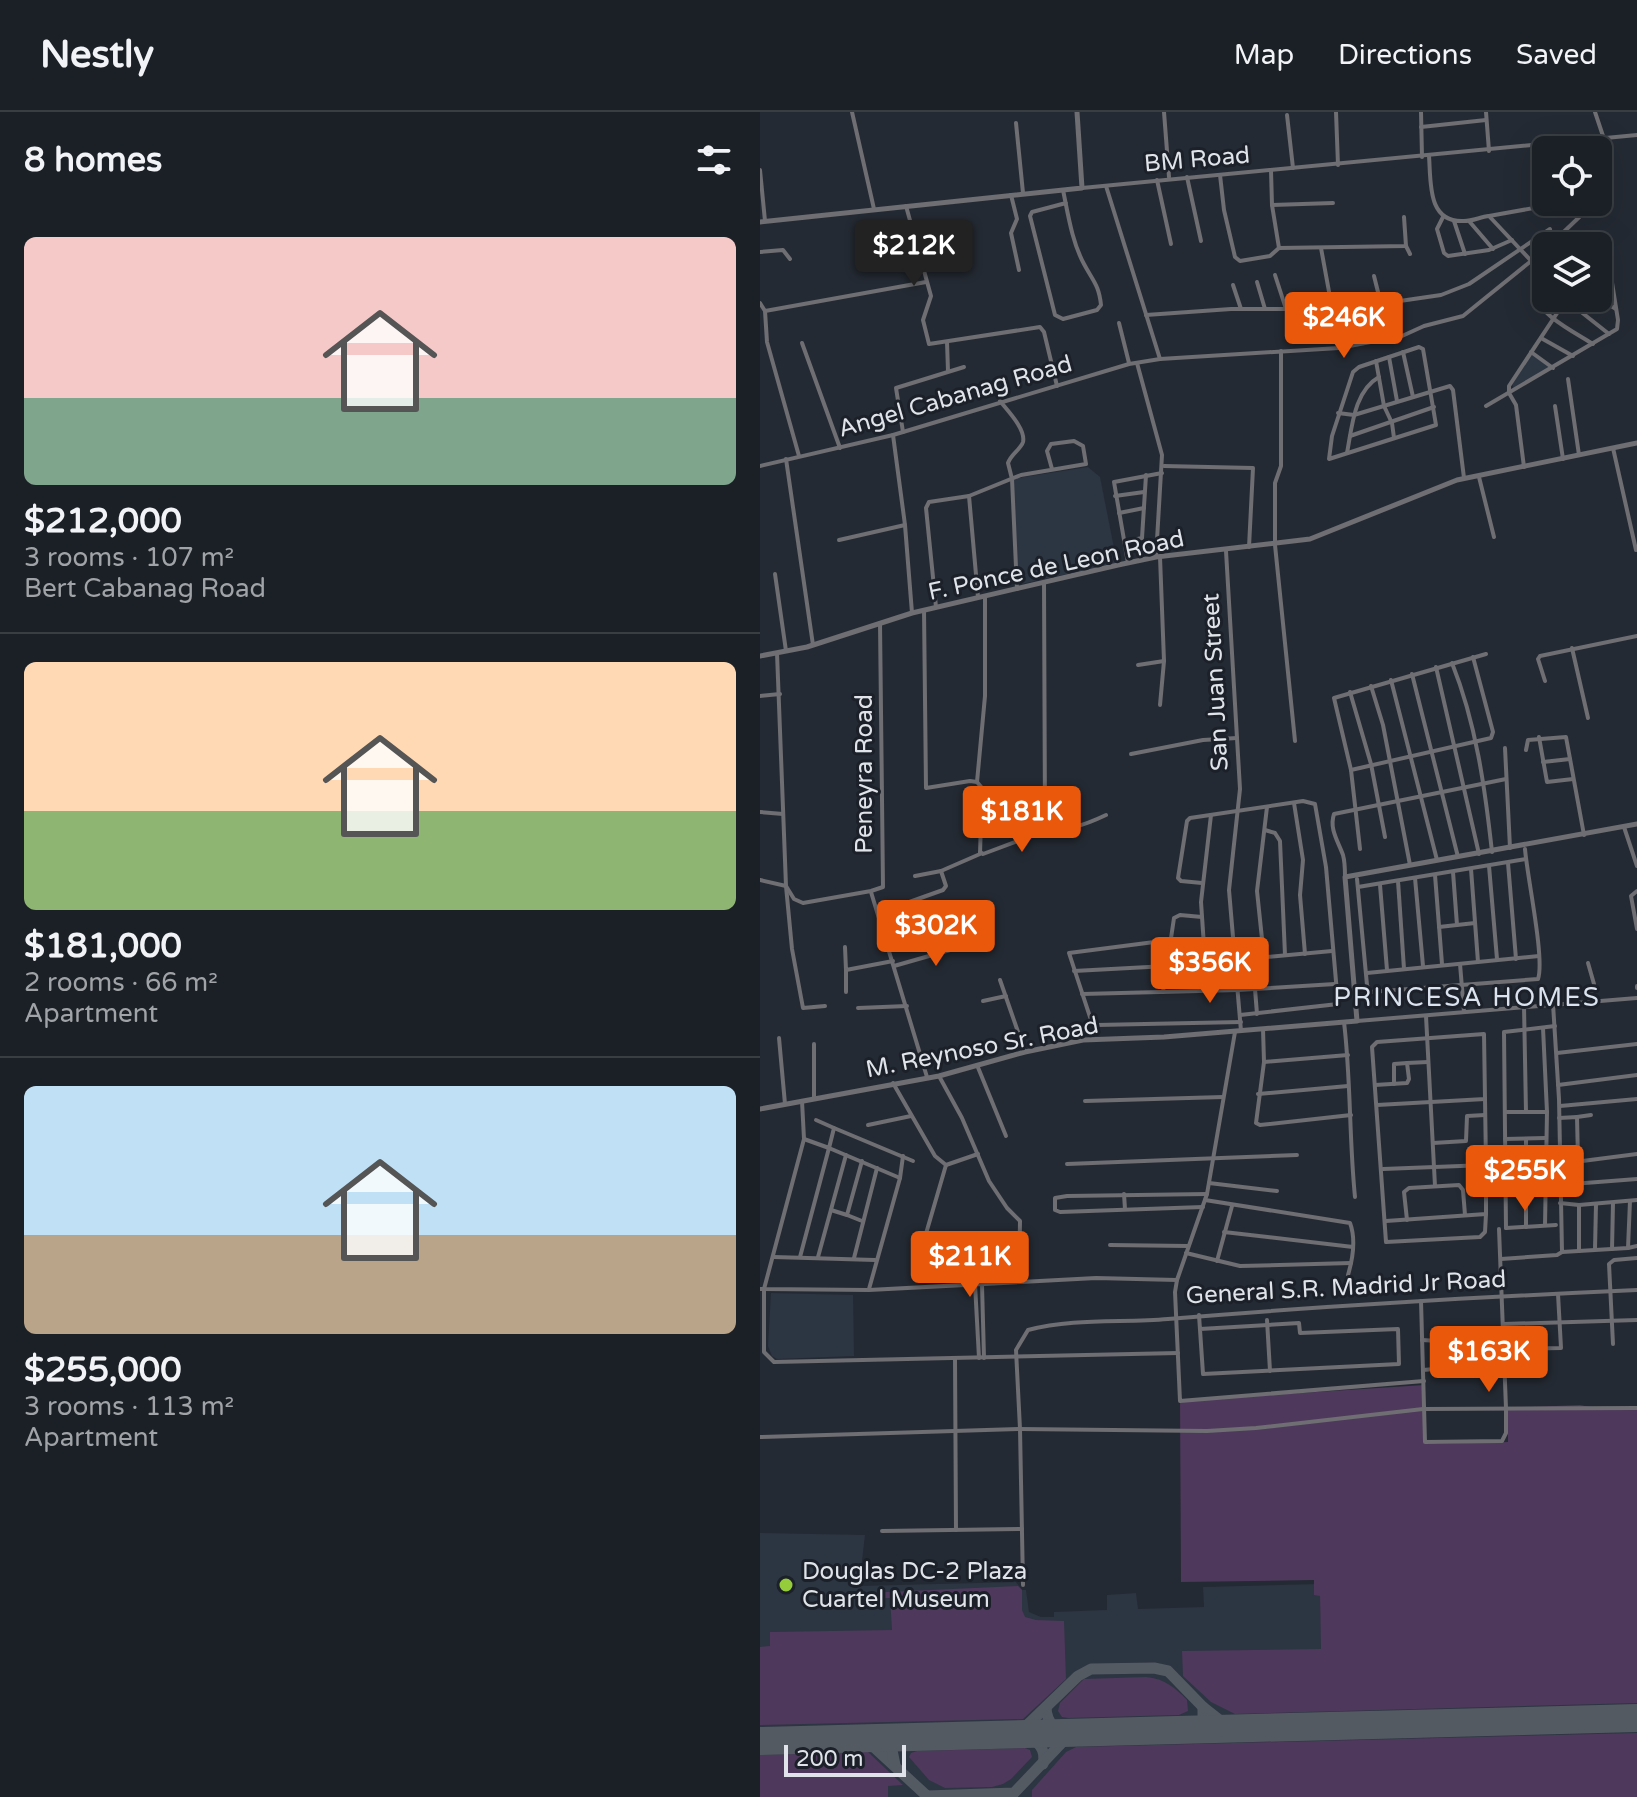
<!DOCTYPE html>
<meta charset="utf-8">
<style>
:root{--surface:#1b2026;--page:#24282e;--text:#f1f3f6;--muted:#a0a3a7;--line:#393e43;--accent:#ea580c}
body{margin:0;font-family:"Varela Round",sans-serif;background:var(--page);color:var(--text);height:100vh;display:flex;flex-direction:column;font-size:30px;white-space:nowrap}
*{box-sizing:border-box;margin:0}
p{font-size:26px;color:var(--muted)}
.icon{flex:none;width:44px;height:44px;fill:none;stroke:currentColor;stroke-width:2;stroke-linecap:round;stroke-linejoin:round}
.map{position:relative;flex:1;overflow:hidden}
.panel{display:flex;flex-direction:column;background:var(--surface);width:760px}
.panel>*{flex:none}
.tools{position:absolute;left:772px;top:24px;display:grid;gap:16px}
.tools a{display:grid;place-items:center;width:80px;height:80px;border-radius:12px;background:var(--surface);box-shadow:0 8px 32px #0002,0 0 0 2px var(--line);font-size:40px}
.scale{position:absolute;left:24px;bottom:20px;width:122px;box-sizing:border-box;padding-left:8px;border:4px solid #e0e4ea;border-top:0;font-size:22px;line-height:28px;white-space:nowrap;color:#e0e4ea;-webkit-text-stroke:6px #1b2029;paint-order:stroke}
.price{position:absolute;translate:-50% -68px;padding:0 18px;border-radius:8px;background:var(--accent);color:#fff;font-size:26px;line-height:52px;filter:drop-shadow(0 2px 4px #0008)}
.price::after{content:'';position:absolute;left:50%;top:48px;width:24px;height:18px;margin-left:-12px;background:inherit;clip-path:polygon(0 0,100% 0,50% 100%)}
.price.current{background:#222;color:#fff}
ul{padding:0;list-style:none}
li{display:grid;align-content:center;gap:16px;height:424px;padding:0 24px}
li+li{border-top:2px solid var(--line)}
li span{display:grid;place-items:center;height:248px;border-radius:12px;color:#555}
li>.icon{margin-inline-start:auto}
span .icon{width:144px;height:144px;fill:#fffc;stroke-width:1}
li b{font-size:34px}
h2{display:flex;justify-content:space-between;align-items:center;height:96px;padding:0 24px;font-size:34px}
header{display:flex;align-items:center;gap:48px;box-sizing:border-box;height:112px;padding:0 40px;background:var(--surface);border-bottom:2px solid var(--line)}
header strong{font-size:38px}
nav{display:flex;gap:44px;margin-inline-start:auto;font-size:28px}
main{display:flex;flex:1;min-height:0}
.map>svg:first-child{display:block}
.built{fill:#2c3542}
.green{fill:#4e385b}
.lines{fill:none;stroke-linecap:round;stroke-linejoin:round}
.taxiway{stroke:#545a62;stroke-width:11}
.runway{stroke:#545a62;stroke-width:28}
.minor{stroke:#6e6e73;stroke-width:4}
.tertiary{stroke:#6e6e73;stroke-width:5}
.poi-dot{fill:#95cc3b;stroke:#1b2029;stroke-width:3}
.labels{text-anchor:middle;stroke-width:6;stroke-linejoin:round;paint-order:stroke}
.street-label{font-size:24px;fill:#e0e4ea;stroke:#1b2029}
.poi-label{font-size:24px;fill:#e0e4ea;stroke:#1b2029;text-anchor:start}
.neighbourhood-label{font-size:26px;letter-spacing:2px;fill:#dbe3ef;stroke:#1b2029}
</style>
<header>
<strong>Nestly</strong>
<nav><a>Map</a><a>Directions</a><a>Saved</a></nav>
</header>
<main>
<section class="panel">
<h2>8 homes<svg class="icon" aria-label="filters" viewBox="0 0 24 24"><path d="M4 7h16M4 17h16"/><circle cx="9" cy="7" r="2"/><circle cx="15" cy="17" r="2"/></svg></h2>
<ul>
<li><span style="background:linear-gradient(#f6c9c9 65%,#7fa58c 0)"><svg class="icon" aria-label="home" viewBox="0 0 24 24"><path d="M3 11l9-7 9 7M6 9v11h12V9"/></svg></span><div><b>$212,000</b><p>3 rooms · 107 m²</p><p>Bert Cabanag Road</p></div></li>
<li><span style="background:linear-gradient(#ffd9b3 60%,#8fb573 0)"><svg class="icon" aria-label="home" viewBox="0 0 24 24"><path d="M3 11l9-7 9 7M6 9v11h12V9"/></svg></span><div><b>$181,000</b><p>2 rooms · 66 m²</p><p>Apartment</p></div></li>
<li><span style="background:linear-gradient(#bfe0f5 60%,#b9a48a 0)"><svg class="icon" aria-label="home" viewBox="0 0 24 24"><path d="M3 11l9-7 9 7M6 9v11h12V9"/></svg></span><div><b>$255,000</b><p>3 rooms · 113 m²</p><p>Apartment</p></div></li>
</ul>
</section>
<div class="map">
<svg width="877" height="1685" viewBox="0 0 877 1685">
<rect width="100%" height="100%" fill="#242a33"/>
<!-- built -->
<g class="built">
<path d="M 772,242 L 789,255 L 754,277 L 752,271 Z"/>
<path d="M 328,355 L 340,365 L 357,451 L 257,473 L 252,367 Z"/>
<path d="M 11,1181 L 93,1183 L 94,1244 L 17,1247 L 12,1244 L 8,1234 Z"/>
<path d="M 0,1421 L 105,1423 L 99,1474 L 256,1470 L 262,1478 L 266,1478 L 269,1500 L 281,1505 L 294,1505 L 294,1500 L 347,1498 L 347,1483 L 376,1481 L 378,1497 L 444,1495 L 443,1475 L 560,1472 L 561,1517 L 877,1509 L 877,1685 L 0,1685 Z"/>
</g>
<!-- green -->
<g class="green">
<path d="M 664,1273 L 666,1332 L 748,1330 L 748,1296 L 820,1293 L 840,1297 L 877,1297 L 877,1591 L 475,1602 L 451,1590 L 423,1564 L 422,1539 L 561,1537 L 560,1484 L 554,1483 L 554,1468 L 421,1470 L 420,1289 Z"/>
<path d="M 258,1474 L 262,1478 L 262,1498 L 265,1505 L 276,1508 L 304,1509 L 306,1567 L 263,1607 L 0,1613 L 0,1535 L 10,1534 L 10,1520 L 132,1518 L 130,1486 L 96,1487 L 97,1484 L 105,1481 Z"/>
<path d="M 386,1565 C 405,1567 414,1575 427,1588 L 428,1599 L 419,1603 L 308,1606 L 302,1605 L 298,1599 L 300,1591 L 324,1567 Z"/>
<path d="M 877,1621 L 877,1685 L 272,1685 L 272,1678 L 306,1640 L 316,1635 Z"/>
<path d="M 265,1636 L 270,1638 L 272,1645 L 251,1667 L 243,1672 L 232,1675 L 185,1676 L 169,1668 L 149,1645 L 151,1641 L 157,1639 Z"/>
<path d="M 108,1640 L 143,1673 L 128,1674 L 128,1685 L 0,1685 L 0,1643 Z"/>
</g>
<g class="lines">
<!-- taxiway -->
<g class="taxiway">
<path d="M 286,1596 C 287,1612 296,1619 311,1621"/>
<path d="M 434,1618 L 443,1610 L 443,1595"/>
<path d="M 258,1622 L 318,1564 L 331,1557 L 394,1556 L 408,1559 L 443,1595 L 471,1617"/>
<path d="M 264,1622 C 277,1629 287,1636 283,1652"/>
<path d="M 104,1626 L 167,1684 L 254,1681 L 311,1621"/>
<path d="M 135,1653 L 132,1638 L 138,1625"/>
</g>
<!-- runway -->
<path class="runway" d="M 0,1629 L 877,1606"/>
<!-- minor -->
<g class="minor">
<path d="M 92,0 L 114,97"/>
<path d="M 404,0 L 409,65"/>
<path d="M 576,0 L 578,53"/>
<path d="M 661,0 L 662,45"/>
<path d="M 726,0 L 729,39"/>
<path d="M 835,0 L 844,27"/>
<path d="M 527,3 L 533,56"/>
<path d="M 256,11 L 263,81"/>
<path d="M 661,15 L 726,8"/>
<path d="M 669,44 C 671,70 667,111 704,109 C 713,109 720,105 729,104 L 776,154 C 776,163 771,172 773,180 C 777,202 816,221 833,232"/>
<path d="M 0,58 L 5,109"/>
<path d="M 511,59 L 512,93 L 519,136"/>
<path d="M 460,63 L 464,98 L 475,145 L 480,149 L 510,144 L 519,136 L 646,134 L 644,105"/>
<path d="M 427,65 L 441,129"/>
<path d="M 397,68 L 411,132"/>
<path d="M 346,74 L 400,247"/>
<path d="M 322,76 L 877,23"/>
<path d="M 303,78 C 308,102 312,130 324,152 C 333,169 339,173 341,193 L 337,198 L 303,207 L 295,203 L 270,104 L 272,100 L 306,91"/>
<path d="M 251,83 L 257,107 L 251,121 L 259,158"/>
<path d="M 838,85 L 841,80"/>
<path d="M 512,93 L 573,91"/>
<path d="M 146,94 L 171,184 L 163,208 L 169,232 L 280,215 L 284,220 L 297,274"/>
<path d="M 729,104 L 807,90"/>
<path d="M 683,105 L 677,117 L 684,141 L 688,144 L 729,138 L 752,128"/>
<path d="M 694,109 L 705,142"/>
<path d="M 709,109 L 733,137"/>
<path d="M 646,134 L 650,142"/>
<path d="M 789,134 L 835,90"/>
<path d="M 561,136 L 572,196"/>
<path d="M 0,140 L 23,138 L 30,147"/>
<path d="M 838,160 L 852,166"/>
<path d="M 515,163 L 526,197"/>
<path d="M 614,164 L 621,192"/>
<path d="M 497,170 L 505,197"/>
<path d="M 473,173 L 481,197"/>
<path d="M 838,186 L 856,197"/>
<path d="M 806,188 L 849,222"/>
<path d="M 0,191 L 5,199 L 7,230 L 39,344"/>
<path d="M 5,199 L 166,170"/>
<path d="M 386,203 L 471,197 L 585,197 L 681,183 L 709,172 L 790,117"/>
<path d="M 359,211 L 369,251"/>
<path d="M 781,226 L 813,244"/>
<path d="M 187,230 L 188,259"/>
<path d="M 42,231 L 80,336"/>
<path d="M 659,235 L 663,237 L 676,313 L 569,347 L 572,324 L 593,260 L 599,255 Z"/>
<path d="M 521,239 L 521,354 L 515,371 L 515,433 L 535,629"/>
<path d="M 643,240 L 653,285"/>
<path d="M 771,240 L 793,256"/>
<path d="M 629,245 L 637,289"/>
<path d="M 616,249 L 624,294 L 632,311 L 634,326"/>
<path d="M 377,251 L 402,343 L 396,445"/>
<path d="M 808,267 L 819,343"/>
<path d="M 240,289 C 247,298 266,317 263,330 C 261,337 251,342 248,351 L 252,367 L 257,477"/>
<path d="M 726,294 L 857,217 L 858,208 L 846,133 L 842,133 L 838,138"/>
<path d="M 795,294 L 803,347"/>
<path d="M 578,301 L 594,303 L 690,274 L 693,278 L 704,366"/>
<path d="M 143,320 L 136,276 L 204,255"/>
<path d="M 133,323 L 145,413 L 152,501"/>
<path d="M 590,324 L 674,295"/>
<path d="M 853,336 L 876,438"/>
<path d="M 587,341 C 592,315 594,279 619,265"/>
<path d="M 26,347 L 53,533"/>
<path d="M 0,354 L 133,323 L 369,252 L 400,247 L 579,236 L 642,224 L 664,214 L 703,204 L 786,137"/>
<path d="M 404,354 L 493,356 L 489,435"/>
<path d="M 764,355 L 756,293 L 749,281 L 749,274 L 807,186"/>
<path d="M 719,365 L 734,425"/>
<path d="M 209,384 L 218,485"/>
<path d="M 355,384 L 384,380"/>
<path d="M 359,401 L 384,396"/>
<path d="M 79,428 L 145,413"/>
<path d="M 364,430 L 382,426 L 386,363"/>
<path d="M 466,439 L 480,677 L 469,778 L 481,919"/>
<path d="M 400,445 L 404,549 L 400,593"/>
<path d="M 368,451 L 354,370 L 402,361"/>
<path d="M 15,462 L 26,539"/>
<path d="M 284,471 L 285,708 C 303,723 327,712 346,703"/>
<path d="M 176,495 L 166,396 L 169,390 L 209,384 L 261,363 L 326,352 L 323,334 L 314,329 L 291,332 L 287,339 L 292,357"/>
<path d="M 812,536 L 828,606"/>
<path d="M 17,541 L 26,774 L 32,837 L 43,896 L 65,894"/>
<path d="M 692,551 C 716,611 725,676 732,740"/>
<path d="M 378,553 L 404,549"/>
<path d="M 676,555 L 719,742"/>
<path d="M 652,562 L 698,745"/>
<path d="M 631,568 L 677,748"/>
<path d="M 785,569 L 778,547 L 780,544 L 877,524"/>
<path d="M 611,574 L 623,613 L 650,753"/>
<path d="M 590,580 L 611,652 L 625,725"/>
<path d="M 0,584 L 20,582"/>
<path d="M 779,625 L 787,670 L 813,667"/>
<path d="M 745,636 L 750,736"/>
<path d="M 766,638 L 768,628 L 806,625 L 824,723"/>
<path d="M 371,642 L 443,628 L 477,626"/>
<path d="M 783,650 L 810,647"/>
<path d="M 591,658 L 731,626 L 733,620 L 713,545"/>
<path d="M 217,670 L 225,584 L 225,484"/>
<path d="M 534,691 L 543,748 L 540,783 L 545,842"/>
<path d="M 0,700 L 23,702"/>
<path d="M 864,715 L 877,754"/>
<path d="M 505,718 L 515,721 L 520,729 L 525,843"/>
<path d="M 600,737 L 591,658 L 574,586 L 726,542"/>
<path d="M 220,740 L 223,742 L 282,720 L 285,708"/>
<path d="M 748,751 L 756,847"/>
<path d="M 729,754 L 737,847"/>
<path d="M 711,757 L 718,850"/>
<path d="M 693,760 L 697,813"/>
<path d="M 675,763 L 682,852"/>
<path d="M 155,764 L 181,759 L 220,742 L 222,676 L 217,670 L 210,669 L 166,676 L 164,498"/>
<path d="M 585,765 C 585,757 585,750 583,743 C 578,729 569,717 574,702 L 746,667"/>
<path d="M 655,766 L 663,854"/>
<path d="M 597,767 L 607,873 L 610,880 L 778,867 C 785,847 767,764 765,737"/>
<path d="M 0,768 L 26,774 L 34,787 L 43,791 L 111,779 L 123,775 L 120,511"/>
<path d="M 638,769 L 644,857"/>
<path d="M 442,771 L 421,769 L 418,766 L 427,709 L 430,706 L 543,689 L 555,692 L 566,755 L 578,892 L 480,903"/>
<path d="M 620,773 L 627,858"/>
<path d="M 598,775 L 766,747"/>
<path d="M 877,779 L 871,784 L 877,817"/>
<path d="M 111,780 L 167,965"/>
<path d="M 119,807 L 134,800 L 141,793 L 183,778 L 186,774 L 181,759"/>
<path d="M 679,815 L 715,811"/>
<path d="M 123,823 L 201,800"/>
<path d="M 410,828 L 309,841 L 332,911 L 337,913 L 481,910"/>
<path d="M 85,835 L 86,858 L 133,849"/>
<path d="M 504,846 L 497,779 L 507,695"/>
<path d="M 445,849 L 441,790 L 451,703"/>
<path d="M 407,850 L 475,848 L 572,839"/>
<path d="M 828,851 L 834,872 L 829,889"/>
<path d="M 700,852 L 704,900"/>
<path d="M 134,854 L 211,832"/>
<path d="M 86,858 L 86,880"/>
<path d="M 314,859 L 407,854"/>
<path d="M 607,861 L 779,844"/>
<path d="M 240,868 L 265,940"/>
<path d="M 877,874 L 877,876"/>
<path d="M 495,877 L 497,902"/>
<path d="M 403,880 L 414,806 L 420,803 L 442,805"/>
<path d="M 322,882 L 478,878 L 575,872"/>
<path d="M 223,889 L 246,884"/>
<path d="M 793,892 L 799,987 L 802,1140 L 868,1136 L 870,1089"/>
<path d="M 764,894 L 766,1000"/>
<path d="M 98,896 L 147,894"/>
<path d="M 666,904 L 675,1074"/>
<path d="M 597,909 L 877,886"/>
<path d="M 584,910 C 591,968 589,1026 595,1085"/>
<path d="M 783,916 L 787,1000 L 785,1113"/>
<path d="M 503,917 L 504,950 L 496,1011 L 500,1013 L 591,1003"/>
<path d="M 475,920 L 447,1082 L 417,1168 L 415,1180 L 420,1289 L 664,1269"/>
<path d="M 19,926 L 25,992"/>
<path d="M 54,932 L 54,987"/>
<path d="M 797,941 L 877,932"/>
<path d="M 504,950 L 588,943"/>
<path d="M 217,953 L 246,1024"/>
<path d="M 179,964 L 202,1006 L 229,1069 L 247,1096 L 260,1109 L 259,1170"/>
<path d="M 133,971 L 175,1044 L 186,1053 L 165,1125"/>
<path d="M 634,972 L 634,952 L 647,951"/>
<path d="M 615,973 L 647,971 L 649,967 L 647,951 L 668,950"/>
<path d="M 798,973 L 877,963"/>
<path d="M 498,982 L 588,974"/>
<path d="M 42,989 L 44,1027 L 4,1177 L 109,1178 L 336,1166 L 417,1168"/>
<path d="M 325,989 L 463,985"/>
<path d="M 617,993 L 725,987 L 724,922 L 617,930 L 612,935 L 626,1130 L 720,1125 L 725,1120 L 726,1102"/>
<path d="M 800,994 L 877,987"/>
<path d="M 745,1000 L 787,1000"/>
<path d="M 817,1005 L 831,1003"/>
<path d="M 799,1006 L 817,1005 L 818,1048"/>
<path d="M 56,1008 L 74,1016"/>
<path d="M 108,1013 L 151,1004"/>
<path d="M 44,1027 L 69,1036 L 74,1016 L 153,1049"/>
<path d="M 745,1027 L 786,1026"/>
<path d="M 766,1027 L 766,1115"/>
<path d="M 673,1031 L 706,1029 L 707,1004 L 725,1003"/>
<path d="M 102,1049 L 87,1103 L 102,1109"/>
<path d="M 307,1052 L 537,1043"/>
<path d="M 799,1052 L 877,1042"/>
<path d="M 186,1053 L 218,1042"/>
<path d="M 623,1057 L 726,1053 L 725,987"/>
<path d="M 449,1071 L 517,1079"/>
<path d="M 799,1073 L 877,1067"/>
<path d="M 364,1082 L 365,1097"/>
<path d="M 445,1088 L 590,1111 C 596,1127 593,1146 588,1163"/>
<path d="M 800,1091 L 819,1093 L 877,1088"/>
<path d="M 819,1094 L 819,1139"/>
<path d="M 443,1095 L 300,1100 L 295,1098 L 295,1086 L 307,1084 L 447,1082"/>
<path d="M 71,1098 L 87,1103"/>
<path d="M 647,1108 L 644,1080 L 649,1076 L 699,1073 L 703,1078 L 705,1103"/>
<path d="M 626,1109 L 726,1102 L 726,1053"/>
<path d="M 746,1116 L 744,920 L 795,914"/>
<path d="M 746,1116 L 796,1113"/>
<path d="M 464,1120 L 593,1135"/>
<path d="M 350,1133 L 428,1134"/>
<path d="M 868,1136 L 877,1134"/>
<path d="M 835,1137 L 836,1092"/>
<path d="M 852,1137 L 853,1091"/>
<path d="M 426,1141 L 480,1154 L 591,1151"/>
<path d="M 14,1145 L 115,1148"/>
<path d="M 40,1145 L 69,1036 L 140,1066"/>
<path d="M 58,1145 L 86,1043"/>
<path d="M 94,1146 L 117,1056"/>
<path d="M 741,1147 L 797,1143 L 802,1140"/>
<path d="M 457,1149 L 472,1094"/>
<path d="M 237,1150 L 258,1151"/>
<path d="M 215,1172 L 219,1246"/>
<path d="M 222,1173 L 224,1246"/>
<path d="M 0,1177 L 4,1177 L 4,1240 L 14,1250 L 418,1241"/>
<path d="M 109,1177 L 140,1066 L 143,1044"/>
<path d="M 661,1189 L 665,1330 L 742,1329 L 746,1321 L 746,1296 L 739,1117"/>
<path d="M 439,1203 L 443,1262 L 639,1252 L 638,1217 L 540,1221 L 539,1211 L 440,1217"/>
<path d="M 507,1208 L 510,1259"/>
<path d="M 744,1212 L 877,1208"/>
<path d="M 662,1228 L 744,1233"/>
<path d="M 853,1232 L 849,1152 L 854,1148 L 877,1146"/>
<path d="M 744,1237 L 801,1236 L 798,1182"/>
<path d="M 195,1247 L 196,1418"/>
<path d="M 663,1258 L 744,1251"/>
<path d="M 0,1325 L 260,1317 L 447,1319 L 496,1316 L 663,1297 L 877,1296"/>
<path d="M 122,1419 L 262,1417"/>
<path d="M 263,1473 L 260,1317 L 256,1238 L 268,1218 C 314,1206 361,1211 408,1207 C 564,1194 720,1185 877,1178"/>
</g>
<!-- tertiary -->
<g class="tertiary">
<path d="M 0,110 L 322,76 L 317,0"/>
<path d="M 0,544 L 47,535 L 152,501 L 358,453 L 396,445 L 550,427 L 697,368 L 877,331"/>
<path d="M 0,997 L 179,964 L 265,940 L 323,928 L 404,925 L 597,909 L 585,765 L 877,712"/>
</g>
</g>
<!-- markers -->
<circle class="poi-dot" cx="26" cy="1473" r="8"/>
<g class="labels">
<!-- street labels -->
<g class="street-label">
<text transform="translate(437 47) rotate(-5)" y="8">BM Road</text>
<text transform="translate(195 284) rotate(-16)" y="8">Angel Cabanag Road</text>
<text transform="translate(296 453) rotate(-12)" y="8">F. Ponce de Leon Road</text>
<text transform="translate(455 570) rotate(-93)" y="8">San Juan Street</text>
<text transform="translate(104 662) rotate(-90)" y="8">Peneyra Road</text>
<text transform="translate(222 935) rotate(-11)" y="8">M. Reynoso Sr. Road</text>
<text transform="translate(586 1175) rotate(-3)" y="8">General S.R. Madrid Jr Road</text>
</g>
<!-- poi labels -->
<g class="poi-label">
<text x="42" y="1467">Douglas DC-2 Plaza<tspan x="42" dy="28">Cuartel Museum</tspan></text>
</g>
<!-- neighbourhood labels -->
<g class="neighbourhood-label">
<text x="707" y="894">PRINCESA HOMES</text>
</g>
</g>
</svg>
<div class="tools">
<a><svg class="icon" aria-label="locate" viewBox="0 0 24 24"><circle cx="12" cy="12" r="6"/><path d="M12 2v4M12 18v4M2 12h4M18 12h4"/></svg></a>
<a><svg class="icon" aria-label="layers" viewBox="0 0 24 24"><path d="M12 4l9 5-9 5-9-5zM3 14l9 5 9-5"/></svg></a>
</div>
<div class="scale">200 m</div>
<b class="price current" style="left:154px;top:176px">$212K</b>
<b class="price" style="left:584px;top:248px">$246K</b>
<b class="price" style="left:262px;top:742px">$181K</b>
<b class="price" style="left:176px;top:856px">$302K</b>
<b class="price" style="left:450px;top:893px">$356K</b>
<b class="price" style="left:765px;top:1101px">$255K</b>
<b class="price" style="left:210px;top:1187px">$211K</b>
<b class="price" style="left:729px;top:1282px">$163K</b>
</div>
</main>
